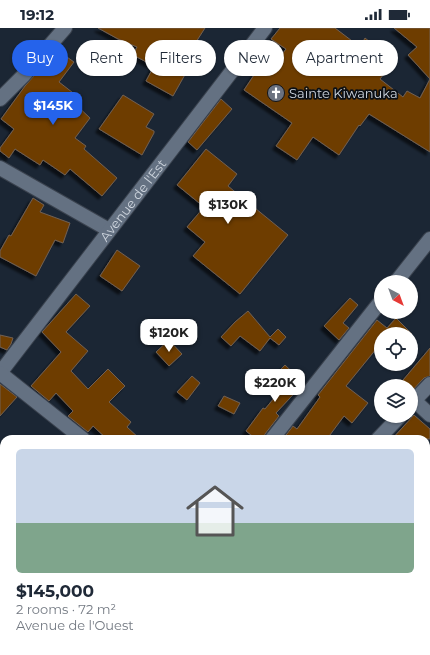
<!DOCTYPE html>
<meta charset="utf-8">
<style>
:root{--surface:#fff;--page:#f2f2f3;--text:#1f2937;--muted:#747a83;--accent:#2563eb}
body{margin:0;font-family:Montserrat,sans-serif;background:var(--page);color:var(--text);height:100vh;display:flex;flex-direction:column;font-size:15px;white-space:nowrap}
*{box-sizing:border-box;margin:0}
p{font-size:13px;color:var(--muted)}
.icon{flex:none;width:22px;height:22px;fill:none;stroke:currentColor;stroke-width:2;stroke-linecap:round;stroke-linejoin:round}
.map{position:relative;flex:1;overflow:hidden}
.panel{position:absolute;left:0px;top:407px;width:430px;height:220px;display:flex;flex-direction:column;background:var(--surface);border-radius:12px 12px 0 0;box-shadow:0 1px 3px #0004}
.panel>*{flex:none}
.hud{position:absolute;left:12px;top:12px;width:406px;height:36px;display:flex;gap:8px}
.needle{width:26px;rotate:139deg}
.buttons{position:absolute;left:374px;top:247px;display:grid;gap:8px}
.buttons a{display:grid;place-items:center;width:44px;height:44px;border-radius:50%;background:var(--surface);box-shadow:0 1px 3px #0004;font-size:20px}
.price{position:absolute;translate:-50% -34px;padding:0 9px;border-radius:8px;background:#fff;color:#222;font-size:13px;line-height:26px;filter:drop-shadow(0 1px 2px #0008)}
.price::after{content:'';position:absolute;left:50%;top:24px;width:12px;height:9px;margin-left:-6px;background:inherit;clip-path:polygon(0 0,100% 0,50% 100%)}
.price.selected{background:var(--accent);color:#fff}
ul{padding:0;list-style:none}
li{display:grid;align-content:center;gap:8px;height:212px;padding:0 16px}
li span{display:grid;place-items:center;height:124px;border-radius:6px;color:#555}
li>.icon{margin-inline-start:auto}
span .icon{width:72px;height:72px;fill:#fffc;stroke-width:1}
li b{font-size:17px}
.chip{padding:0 14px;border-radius:18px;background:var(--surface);box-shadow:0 1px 3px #0004;font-size:14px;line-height:36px}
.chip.selected{background:var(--accent);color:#fff}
.status{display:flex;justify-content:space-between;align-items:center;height:28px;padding:0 20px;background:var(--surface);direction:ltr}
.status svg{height:11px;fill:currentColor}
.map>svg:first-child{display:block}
.building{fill:#6e3e06;stroke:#716052;filter:url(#shadow)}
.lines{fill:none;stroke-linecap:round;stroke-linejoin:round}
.minor-casing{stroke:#3a424e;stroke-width:16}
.minor{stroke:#647182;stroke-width:14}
.labels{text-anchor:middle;stroke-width:3.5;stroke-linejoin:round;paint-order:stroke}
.poi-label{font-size:13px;fill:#ced5de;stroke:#0a0f15;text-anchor:start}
.street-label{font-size:13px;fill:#ced5de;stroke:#0a0f15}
</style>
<div class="status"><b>19:12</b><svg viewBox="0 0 49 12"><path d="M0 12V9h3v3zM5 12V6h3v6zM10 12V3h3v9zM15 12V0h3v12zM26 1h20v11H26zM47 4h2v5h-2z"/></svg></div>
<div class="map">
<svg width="430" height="627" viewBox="0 0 430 627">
<defs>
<filter id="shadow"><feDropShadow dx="-3.5" dy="3.5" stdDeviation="1" flood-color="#0009"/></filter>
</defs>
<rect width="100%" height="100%" fill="#1b2634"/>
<!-- building -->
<g class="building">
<path d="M 98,0 L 205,0 L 189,25 L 178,17 L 170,27 L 182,37 L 180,39 L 187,43 L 173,68 L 146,53 L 154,38 L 133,27 L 137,19 L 118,11 Z"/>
<path d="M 280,0 L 335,0 L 360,19 L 365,10 L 394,33 L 380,51 L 403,69 L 407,63 L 420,70 L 430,51 L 408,27 L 417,19 L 394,0 L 430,0 L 430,124 L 369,86 L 360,98 L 359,97 L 339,127 L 313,109 L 297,132 L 276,118 L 292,95 L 244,62 L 260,38 L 269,44 L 286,21 L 271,11 Z"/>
<path d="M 57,22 L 74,34 L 59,54 L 77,68 L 73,74 L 90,90 L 75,110 L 86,118 L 84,121 L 117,150 L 102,168 L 70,141 L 65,147 L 43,132 L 40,137 L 15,121 L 9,130 L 0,123 L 0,120 L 14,101 L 1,91 L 25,58 Z"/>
<path d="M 123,67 L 154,86 L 146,99 L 154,103 L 154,105 L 142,127 L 99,101 Z"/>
<path d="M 221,71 L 232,81 L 197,122 L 188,114 Z"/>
<path d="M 206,121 L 237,146 L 228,158 L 288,207 L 240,266 L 193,228 L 205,214 L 187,199 L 204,179 L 177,157 Z"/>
<path d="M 33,170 L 44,177 L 40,184 L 70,195 L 63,215 L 55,212 L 36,248 L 0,229 L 0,223 L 9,207 L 11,208 Z"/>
<path d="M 117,222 L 140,238 L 122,263 L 100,248 Z"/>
<path d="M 76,266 L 90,278 L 66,304 L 88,323 L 71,343 L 88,361 L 108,341 L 125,358 L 109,374 L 131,394 L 127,399 L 140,411 L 107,411 L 93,398 L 88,404 L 68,388 L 73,383 L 56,365 L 49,373 L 31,358 L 61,324 L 42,304 Z"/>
<path d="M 350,270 L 358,277 L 343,295 L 349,300 L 339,312 L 324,298 Z"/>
<path d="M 248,283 L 270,309 L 278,301 L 286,309 L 279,317 L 270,310 L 260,323 L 240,308 L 231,318 L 221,309 L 235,294 Z"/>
<path d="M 396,290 L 412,306 L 381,306 L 381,315 L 346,358 L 368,375 L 352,395 L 344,388 L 327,411 L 283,411 L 293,398 L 297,401 L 320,369 L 318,367 L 377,292 L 387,300 Z"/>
<path d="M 0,307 L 13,310 L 11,316 L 7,322 L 0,319 Z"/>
<path d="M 169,312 L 182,326 L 169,338 L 156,324 Z"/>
<path d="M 430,320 L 430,348 L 424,350 L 411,364 L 411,358 L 398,358 Z"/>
<path d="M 285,337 L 304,355 L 276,385 L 279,388 L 265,406 L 264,411 L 256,411 L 246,403 L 263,380 L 265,381 L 284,358 L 274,348 Z"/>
<path d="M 192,348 L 200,355 L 187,372 L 177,364 Z"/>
<path d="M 0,356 L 17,369 L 0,388 Z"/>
<path d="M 224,368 L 240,375 L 234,386 L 218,378 Z"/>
<path d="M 414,387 L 430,401 L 430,411 L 392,411 Z"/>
</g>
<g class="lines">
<!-- minor casing -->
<g class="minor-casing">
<g id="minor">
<path d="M 0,71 L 24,47 L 65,0"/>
<path d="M 0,140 L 109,202"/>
<path d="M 396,254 L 430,211"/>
<path id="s1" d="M 0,345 L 265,0"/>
<path d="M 0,345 L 83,411"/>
<path d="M 414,372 L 430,387"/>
<path d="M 411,376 L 430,356"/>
<path d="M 272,411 L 381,273"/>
<path d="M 378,411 L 400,388"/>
<path d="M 426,496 L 430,491"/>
<path d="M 132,627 L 135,623"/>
<path d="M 206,627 L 208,623"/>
<path d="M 323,627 L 326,623"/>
</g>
</g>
<!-- minor -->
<use href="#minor" class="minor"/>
</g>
<!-- icons -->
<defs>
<g id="church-disc" transform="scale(0.9)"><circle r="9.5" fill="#6b7280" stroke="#0a0f15"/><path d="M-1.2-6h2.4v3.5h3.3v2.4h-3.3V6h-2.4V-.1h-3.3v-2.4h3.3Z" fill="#fff"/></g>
</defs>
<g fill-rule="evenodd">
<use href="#church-disc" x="276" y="65"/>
</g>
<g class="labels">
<!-- poi labels -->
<g class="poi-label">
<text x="289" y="70">Sainte Kiwanuka</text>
</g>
<!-- street labels -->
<g class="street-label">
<text dy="5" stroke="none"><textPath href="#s1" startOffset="218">Avenue de l'Est</textPath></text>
</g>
</g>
</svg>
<div class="buttons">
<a><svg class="needle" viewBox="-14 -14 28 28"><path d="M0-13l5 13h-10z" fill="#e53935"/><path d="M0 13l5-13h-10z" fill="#747a83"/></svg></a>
<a><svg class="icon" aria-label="locate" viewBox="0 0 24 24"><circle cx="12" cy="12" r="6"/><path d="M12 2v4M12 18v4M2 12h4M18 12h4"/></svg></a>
<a><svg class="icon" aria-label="layers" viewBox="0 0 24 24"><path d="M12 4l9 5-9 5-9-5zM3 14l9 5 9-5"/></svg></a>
</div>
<b class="price selected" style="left:53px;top:98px">$145K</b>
<b class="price" style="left:228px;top:197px">$130K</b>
<b class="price" style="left:169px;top:325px">$120K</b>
<b class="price" style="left:275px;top:375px">$220K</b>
<div class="hud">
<a class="chip selected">Buy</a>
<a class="chip">Rent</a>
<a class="chip">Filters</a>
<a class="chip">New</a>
<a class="chip">Apartment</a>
</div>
<section class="panel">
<ul>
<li><span style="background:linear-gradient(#c9d6e8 60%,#7fa58c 0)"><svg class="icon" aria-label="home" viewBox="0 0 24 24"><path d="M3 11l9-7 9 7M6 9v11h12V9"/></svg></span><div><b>$145,000</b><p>2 rooms · 72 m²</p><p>Avenue de l'Ouest</p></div></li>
</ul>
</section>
</div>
